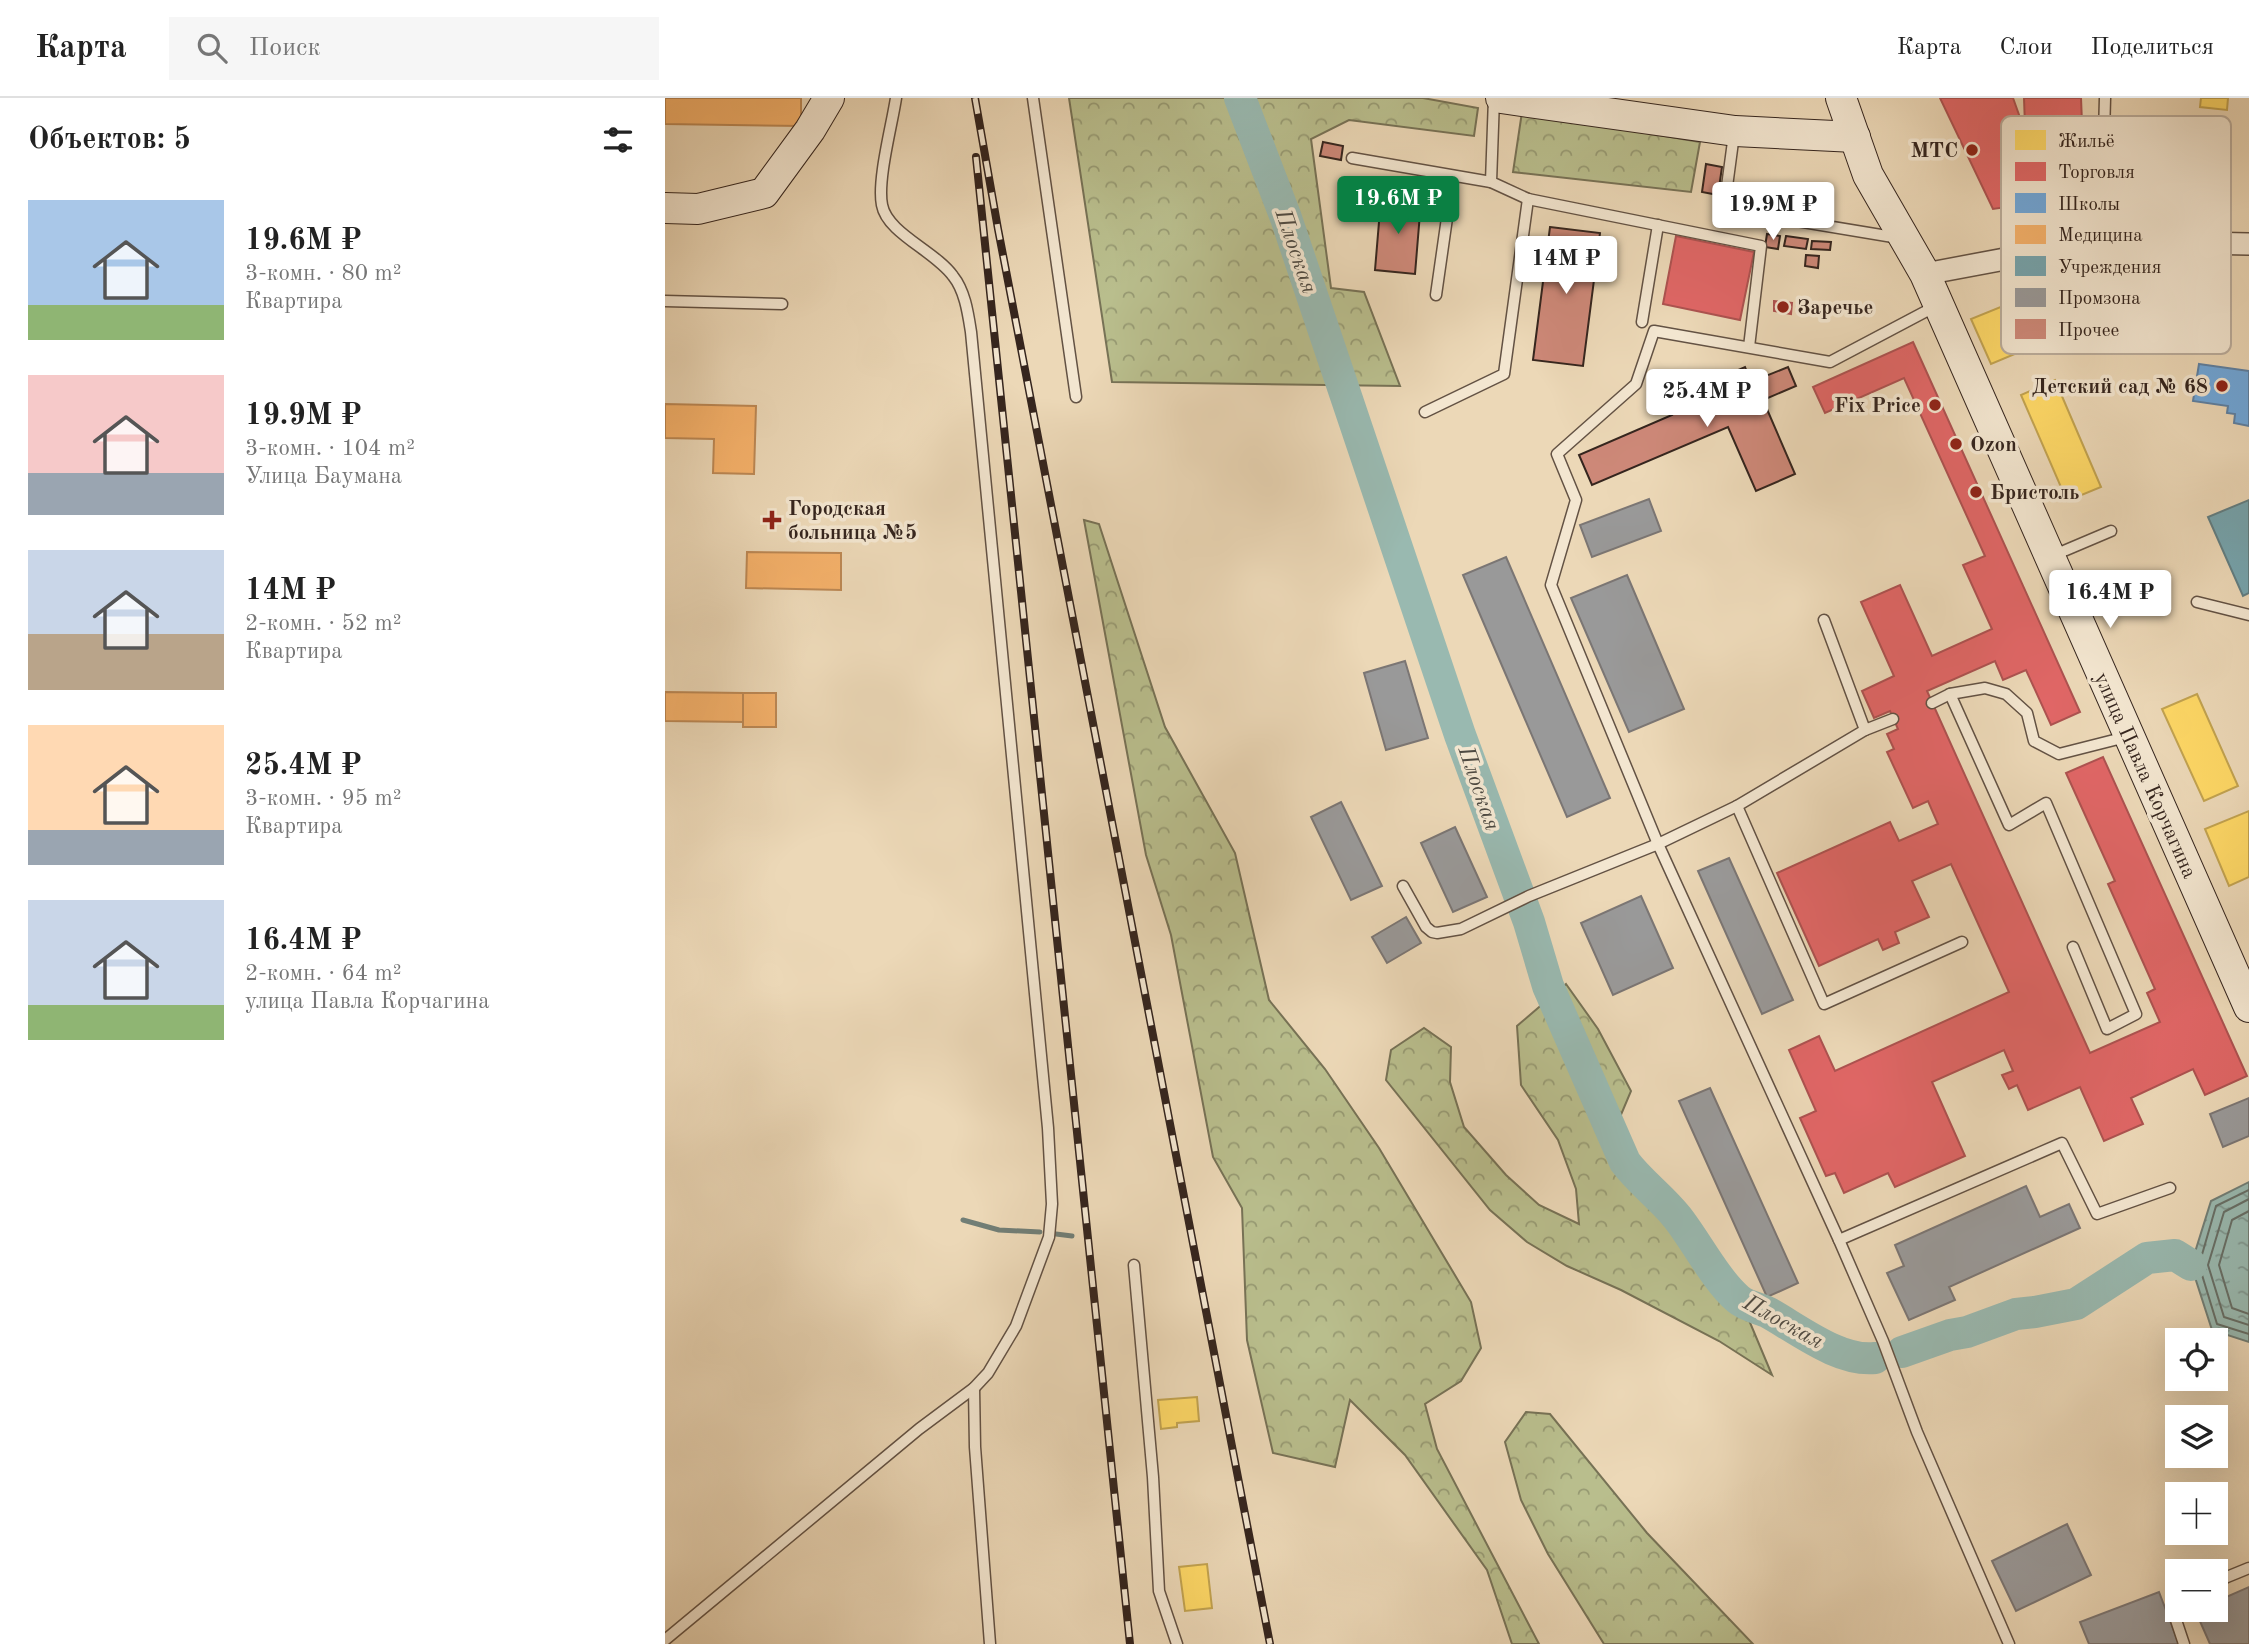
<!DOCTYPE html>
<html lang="ru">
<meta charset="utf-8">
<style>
:root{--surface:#fff;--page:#f6f6f6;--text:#222;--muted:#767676;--line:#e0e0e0;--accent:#0b8043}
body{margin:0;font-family:"Old Standard TT",serif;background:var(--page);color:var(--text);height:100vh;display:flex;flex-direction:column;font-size:26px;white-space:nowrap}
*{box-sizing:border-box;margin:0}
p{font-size:23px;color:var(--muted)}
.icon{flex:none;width:38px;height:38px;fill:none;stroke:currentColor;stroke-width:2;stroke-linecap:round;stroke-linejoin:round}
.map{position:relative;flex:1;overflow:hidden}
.details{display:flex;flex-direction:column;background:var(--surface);width:665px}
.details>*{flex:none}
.buttons{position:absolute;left:1500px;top:1230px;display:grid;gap:14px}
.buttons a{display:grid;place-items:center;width:63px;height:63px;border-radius:0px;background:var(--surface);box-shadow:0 7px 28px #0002;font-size:35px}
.price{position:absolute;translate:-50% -60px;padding:0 16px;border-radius:7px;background:#fff;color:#222;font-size:23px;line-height:46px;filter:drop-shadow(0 2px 4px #0008)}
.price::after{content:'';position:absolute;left:50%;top:42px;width:21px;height:16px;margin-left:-10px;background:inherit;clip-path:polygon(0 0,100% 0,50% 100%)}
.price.active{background:var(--accent);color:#fff}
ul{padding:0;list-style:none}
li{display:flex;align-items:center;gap:21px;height:175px;padding:0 28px}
li span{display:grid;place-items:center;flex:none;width:196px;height:140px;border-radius:0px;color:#555}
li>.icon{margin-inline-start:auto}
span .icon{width:84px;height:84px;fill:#fffc;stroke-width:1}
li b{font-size:30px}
h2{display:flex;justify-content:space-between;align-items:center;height:84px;padding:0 28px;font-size:30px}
header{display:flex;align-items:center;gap:42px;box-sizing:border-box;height:98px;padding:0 35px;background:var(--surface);border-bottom:2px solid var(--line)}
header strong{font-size:33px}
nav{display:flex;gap:38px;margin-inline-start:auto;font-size:24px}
.search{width:490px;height:63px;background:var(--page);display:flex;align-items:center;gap:18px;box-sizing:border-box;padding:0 24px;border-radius:0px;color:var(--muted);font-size:26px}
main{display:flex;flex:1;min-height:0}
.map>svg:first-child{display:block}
.forest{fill:url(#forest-crowns);stroke:#777256;stroke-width:2}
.water{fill:url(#water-ripples);stroke:#717e76;stroke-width:2}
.homes{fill:#ffd966;stroke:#c2a350;stroke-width:2}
.shops{fill:#e06666;stroke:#ad5250;stroke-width:2}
.schools{fill:#6fa8dc;stroke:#5e81a3;stroke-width:2}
.health{fill:#f6b26b;stroke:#bc8854;stroke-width:2}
.public{fill:#76a5af;stroke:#627f84;stroke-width:2}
.industry{fill:#999;stroke:#7b7674;stroke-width:2}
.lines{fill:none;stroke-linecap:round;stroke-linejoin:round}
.shore{stroke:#676f67;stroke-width:2}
.stream{stroke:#717e76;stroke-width:5}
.river{stroke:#99b9b0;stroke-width:32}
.building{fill:#cd8878;stroke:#35251e;stroke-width:2}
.service-casing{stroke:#635244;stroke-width:13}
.minor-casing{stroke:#635244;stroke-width:24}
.secondary-casing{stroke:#35251e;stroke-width:32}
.service{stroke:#f3e6d0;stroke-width:10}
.minor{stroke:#f3e6d0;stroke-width:21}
.secondary{stroke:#f3e6d0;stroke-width:30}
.rail-casing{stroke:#35251e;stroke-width:8}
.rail{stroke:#f3e6d0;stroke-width:5;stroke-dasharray:16;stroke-linecap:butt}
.poi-dot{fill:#8f2418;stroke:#f3e6d0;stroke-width:2.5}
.labels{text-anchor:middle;stroke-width:7;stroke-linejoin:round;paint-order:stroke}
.poi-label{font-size:21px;font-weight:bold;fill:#35251e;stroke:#f3e6d0;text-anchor:start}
.street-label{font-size:21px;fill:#35251e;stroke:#f3e6d0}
.water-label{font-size:23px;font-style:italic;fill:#4e4a42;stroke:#f3e6d0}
.key{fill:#f3e6d0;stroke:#baac9b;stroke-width:2}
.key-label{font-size:19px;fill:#35251e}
</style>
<header>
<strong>Карта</strong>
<div class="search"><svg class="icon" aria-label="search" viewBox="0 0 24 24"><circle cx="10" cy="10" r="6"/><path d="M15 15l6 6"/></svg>Поиск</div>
<nav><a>Карта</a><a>Слои</a><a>Поделиться</a></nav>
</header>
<main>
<section class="details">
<h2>Объектов: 5<svg class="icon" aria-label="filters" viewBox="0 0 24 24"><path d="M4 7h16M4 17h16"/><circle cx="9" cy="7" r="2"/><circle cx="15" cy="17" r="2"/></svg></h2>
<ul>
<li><span style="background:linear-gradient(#a9c7e8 75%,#8fb573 0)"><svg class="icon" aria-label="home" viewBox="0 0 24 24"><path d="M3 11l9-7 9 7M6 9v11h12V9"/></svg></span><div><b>19.6M ₽</b><p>3-комн. · 80 m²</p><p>Квартира</p></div></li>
<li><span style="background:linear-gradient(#f6c9c9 70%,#9aa5b1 0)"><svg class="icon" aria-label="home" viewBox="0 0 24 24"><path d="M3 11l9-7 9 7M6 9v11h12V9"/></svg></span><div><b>19.9M ₽</b><p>3-комн. · 104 m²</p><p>Улица Баумана</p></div></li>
<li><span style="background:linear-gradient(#c9d6e8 60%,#b9a48a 0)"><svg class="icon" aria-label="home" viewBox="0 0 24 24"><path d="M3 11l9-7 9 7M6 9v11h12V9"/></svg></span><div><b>14M ₽</b><p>2-комн. · 52 m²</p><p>Квартира</p></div></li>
<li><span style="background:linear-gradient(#ffd9b3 75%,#9aa5b1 0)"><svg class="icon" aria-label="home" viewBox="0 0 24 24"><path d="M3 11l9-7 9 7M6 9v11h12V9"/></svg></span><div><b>25.4M ₽</b><p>3-комн. · 95 m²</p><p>Квартира</p></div></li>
<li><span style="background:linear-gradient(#c9d6e8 75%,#8fb573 0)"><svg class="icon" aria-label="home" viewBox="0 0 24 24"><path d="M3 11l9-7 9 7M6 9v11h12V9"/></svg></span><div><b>16.4M ₽</b><p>2-комн. · 64 m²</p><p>улица Павла Корчагина</p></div></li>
</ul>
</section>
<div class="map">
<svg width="1584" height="1546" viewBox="0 0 1584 1546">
<defs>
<pattern id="forest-crowns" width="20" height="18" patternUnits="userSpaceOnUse" patternTransform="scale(1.75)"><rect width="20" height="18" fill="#b9be8d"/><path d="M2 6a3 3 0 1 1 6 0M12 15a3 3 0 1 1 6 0" fill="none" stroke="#979a73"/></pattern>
<pattern id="water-ripples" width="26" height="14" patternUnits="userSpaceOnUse" patternTransform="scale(1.75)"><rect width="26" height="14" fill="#99b9b0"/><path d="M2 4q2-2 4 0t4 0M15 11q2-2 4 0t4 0" fill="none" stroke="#7e968f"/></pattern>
</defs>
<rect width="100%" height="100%" fill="#ecd8b7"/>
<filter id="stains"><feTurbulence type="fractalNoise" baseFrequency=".00286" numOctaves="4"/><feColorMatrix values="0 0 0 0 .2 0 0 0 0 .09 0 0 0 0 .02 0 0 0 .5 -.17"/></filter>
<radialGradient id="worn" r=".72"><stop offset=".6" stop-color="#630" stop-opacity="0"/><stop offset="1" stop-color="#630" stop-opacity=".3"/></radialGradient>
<!-- forest -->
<g class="forest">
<path d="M 404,0 L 758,0 L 813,10 L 809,38 L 684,22 L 646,41 L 666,190 L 699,194 L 735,288 L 447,284 Z"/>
<path d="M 857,14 L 1035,44 L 1026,94 L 848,74 Z"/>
<path d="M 419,422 L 434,426 L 500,629 L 570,755 L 604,902 L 660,971 L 714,1050 L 806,1204 L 816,1250 L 796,1283 L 760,1306 L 772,1351 L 874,1546 L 847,1546 L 822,1472 L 740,1357 L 685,1302 L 670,1369 L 608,1355 L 582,1242 L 577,1110 L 548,1059 L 506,837 L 481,757 Z"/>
<path d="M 901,886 L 933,931 L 966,993 L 955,1019 L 969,1061 L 1006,1098 L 1063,1172 L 1107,1277 L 1054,1243 L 956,1192 L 902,1168 L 862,1144 L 825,1112 L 721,982 L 726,952 L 759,930 L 786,949 L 785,984 L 799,1029 L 841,1077 L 874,1107 L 914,1126 L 911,1091 L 893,1042 L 856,987 L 852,928 Z"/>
<path d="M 861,1314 L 885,1316 L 982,1435 L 1088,1546 L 939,1546 L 883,1456 L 856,1402 L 840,1344 Z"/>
</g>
<!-- water -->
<path class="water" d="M 1584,1084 L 1584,1244 L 1547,1232 L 1526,1167 L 1546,1103 Z"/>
<!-- homes -->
<g class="homes">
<path d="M 1536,0 L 1563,0 L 1562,12 L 1535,9 Z"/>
<path d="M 1338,208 L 1357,253 L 1326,266 L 1306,221 Z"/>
<path d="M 1390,282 L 1436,389 L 1402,403 L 1356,297 Z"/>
<path d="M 1532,596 L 1573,688 L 1539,703 L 1497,611 Z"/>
<path d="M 1584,713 L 1584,779 L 1564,788 L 1540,731 Z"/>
<path d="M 532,1299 L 534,1323 L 512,1325 L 512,1329 L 496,1331 L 493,1302 Z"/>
<path d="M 542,1466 L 547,1510 L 520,1513 L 514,1469 Z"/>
</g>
<!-- shops -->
<g class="shops">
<path d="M 1275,0 L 1348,0 L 1368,56 L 1406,53 L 1411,99 L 1328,111 Z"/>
<path d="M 1359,0 L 1416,0 L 1417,25 L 1360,28 Z"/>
<path d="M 1011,138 L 1089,154 L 1075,222 L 998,206 Z"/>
<path d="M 1109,203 L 1127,205 L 1126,216 L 1109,213 Z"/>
<path d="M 1248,244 L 1415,614 L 1386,627 L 1361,572 L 1338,582 L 1330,563 L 1262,593 L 1425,955 L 1495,924 L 1482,895 L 1490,891 L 1443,786 L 1450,783 L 1401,675 L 1438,659 L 1582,978 L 1540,997 L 1528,971 L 1466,1000 L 1478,1026 L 1439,1043 L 1415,989 L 1363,1012 L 1352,987 L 1344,991 L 1337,977 L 1348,973 L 1339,952 L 1267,984 L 1300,1058 L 1230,1089 L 1223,1075 L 1179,1095 L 1170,1075 L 1161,1078 L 1135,1020 L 1151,1013 L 1124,952 L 1154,938 L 1170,973 L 1344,894 L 1286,766 L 1247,783 L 1264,819 L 1230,834 L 1234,845 L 1218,852 L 1213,841 L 1154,868 L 1112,775 L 1225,724 L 1234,743 L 1273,726 L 1263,703 L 1248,710 L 1222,654 L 1229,651 L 1222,636 L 1233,631 L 1225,613 L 1209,620 L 1197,593 L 1229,578 L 1196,504 L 1235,487 L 1267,558 L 1327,531 L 1298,467 L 1320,458 L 1239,280 L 1160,315 L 1148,289 Z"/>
</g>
<!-- schools -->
<path class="schools" d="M 1534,266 L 1584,273 L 1584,328 L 1569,325 L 1570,316 L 1562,315 L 1563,308 L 1528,303 Z"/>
<!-- health -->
<g class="health">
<path d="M 0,0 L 136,0 L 136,28 L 0,26 Z"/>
<path d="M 0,306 L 91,308 L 89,376 L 48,375 L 49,341 L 0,340 Z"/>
<path d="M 82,454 L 176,455 L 176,492 L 81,490 Z"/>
<path d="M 0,594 L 78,595 L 78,624 L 0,623 Z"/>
<rect x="78" y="595" width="33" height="34"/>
</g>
<!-- public -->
<path class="public" d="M 1584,402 L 1584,495 L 1578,498 L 1543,419 Z"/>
<!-- industry -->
<g class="industry">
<path d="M 984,401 L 996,433 L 927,459 L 915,427 Z"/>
<path d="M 841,459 L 945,700 L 902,719 L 798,477 Z"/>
<path d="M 962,477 L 1019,611 L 964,634 L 906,500 Z"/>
<path d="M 740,563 L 763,640 L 721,652 L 699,575 Z"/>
<path d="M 676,704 L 717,788 L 686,802 L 646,719 Z"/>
<path d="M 790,729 L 822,799 L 788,814 L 756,745 Z"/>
<path d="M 1064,760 L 1128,902 L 1097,916 L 1033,773 Z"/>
<path d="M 976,798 L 1008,870 L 948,897 L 916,825 Z"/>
<path d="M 741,819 L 756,845 L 722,865 L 707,839 Z"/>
<path d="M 1045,990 L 1133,1185 L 1102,1199 L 1014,1003 Z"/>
<path d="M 1584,1000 L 1584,1038 L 1558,1049 L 1545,1016 Z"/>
<path d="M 1361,1088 L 1375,1119 L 1404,1106 L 1415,1130 L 1284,1189 L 1290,1202 L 1244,1222 L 1222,1175 L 1239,1168 L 1230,1147 Z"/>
<path d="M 1402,1426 L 1426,1477 L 1351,1513 L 1327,1463 Z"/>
<path d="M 1584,1489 L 1584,1546 L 1545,1546 L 1530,1512 L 1550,1512 L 1550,1504 Z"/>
<path d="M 1494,1494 L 1514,1546 L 1424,1546 L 1415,1524 Z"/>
</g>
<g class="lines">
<!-- shore -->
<g class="shore">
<path d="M 1584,1092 L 1551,1108 L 1534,1167 L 1552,1226 L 1584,1236"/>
<path d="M 1584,1101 L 1559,1114 L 1543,1167 L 1559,1219 L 1584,1227"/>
<path d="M 1584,1113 L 1567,1122 L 1554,1167 L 1567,1210 L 1584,1216"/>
</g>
<!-- stream -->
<g class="stream">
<path d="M 298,1122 L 334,1132 L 375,1134"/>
<path d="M 391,1136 L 407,1138"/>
</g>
<!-- river -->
<g class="river">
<path d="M 575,0 L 621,120 L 795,637 L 864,824 L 883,888 L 960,1064 C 975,1084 996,1099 1012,1119 C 1031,1143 1050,1181 1073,1201 C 1081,1208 1093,1210 1102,1214 C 1133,1231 1174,1264 1210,1260"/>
<path d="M 1237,1254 L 1285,1237 L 1302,1234 L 1351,1216 L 1370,1214 L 1411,1206 L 1482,1160 L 1510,1157 L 1526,1167"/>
</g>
</g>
<!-- building -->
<g class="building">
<path d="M 658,44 L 678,48 L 676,62 L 655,58 Z"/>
<path d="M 1041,66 L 1057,69 L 1053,97 L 1037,94 Z"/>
<path d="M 716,100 L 756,103 L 750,176 L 710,172 Z"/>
<path d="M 885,129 L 935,135 L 918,268 L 868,262 Z"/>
<path d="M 1102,136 L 1115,138 L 1113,151 L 1100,149 Z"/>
<path d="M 1121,138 L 1143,141 L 1141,151 L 1119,148 Z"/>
<path d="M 1147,143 L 1166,144 L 1165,152 L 1146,151 Z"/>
<path d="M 1141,157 L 1154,158 L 1153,170 L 1140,168 Z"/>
<path d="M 1080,269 L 1086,284 L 1123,269 L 1131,288 L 1098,302 L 1130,376 L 1091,393 L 1063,329 L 927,387 L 914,357 L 1007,317 L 1001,303 Z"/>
</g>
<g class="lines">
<!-- service casing -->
<g class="service-casing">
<g id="service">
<path d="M 368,0 L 411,299"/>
<path d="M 829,0 L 826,84 L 863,101 L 1096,148 L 1084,249"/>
<path d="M 1069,36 L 1059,111 L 1234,140"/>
<path d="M 687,60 L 826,84"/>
<path d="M 1436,143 L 1440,0"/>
<path d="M 771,197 L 788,78"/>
<path d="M 0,203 L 117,206"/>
<path d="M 977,224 L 993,127"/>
<path d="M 760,314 L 839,276 L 863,101"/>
<path d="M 1387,458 L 1446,433"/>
<path d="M 1532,504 L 1584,517"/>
<path d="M 1159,522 L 1200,632 L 1072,708 L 993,746 L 886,487 L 911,402 L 892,356 L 971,286 L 989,233 L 1165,264 L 1271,208"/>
<path d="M 1267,605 L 1285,596"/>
<path d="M 1200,632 L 1228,621"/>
<path d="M 1072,708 L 1159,906 L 1297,844"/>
<path d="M 738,788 L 761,829 L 767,834 L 772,835 L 796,831 L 864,798 L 993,746 L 1174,1142 L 1218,1243 L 1252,1334 L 1344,1546"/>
<path d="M 1408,849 L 1442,931 L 1471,916 L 1381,705 L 1344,727 L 1285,596 L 1320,590 L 1341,596 L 1362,615 L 1369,643 L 1394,656 L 1461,639"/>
<path d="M 1174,1142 L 1397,1045 L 1432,1116 L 1505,1090"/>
<path d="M 469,1167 L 488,1379 L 494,1493 L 512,1546"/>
<path d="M 309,1290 L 310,1349 L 325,1546"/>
<path d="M 1550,1486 L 1562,1479 L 1584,1470"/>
<path d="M 1512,1511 L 1508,1513 L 1519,1546"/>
<path d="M 0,1542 L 254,1331 L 309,1290 L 323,1275 L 351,1228 L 384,1139 L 387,1106 L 383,1030 L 306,234 C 303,215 300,193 288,178 C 270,153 222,135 217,107 C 212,82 227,27 231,0"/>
</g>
</g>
<!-- minor casing -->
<g class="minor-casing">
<path id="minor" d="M 1260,176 L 1436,143 L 1584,146"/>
</g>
<!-- secondary casing -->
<g class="secondary-casing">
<g id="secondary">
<path d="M 836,0 L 1070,33 L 1190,39"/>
<path d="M 1176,0 L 1203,77 L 1260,176 L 1584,909"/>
<path d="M 0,110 L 33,111 L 99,95 L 145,32 L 164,0"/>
</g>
</g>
<!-- service -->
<use href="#service" class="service"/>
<!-- minor -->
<use href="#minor" class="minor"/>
<!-- secondary -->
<use href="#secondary" class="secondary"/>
<!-- rail casing -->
<g class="rail-casing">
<g id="rail">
<path d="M 310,0 L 333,131 L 605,1546"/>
<path d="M 311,59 L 465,1546"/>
</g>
</g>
<!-- rail -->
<use href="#rail" class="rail"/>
</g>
<!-- markers -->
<g class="poi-dot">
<circle cx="1307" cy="52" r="7"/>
<circle cx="1118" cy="209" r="7"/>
<circle cx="1557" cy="288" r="7"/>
<circle cx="1270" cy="307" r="7"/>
<circle cx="1291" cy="346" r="7"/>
<circle cx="1311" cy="394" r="7"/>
<path d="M103.5 411.5h7v7h7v7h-7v7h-7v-7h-7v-7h7z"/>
</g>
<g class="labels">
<!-- poi labels -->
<g class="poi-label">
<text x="1293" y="59" text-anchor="end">МТС</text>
<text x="1132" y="216">Заречье</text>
<text x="1543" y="295" text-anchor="end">Детский сад № 68</text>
<text x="1256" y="314" text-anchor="end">Fix Price</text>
<text x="1305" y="353">Ozon</text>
<text x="1325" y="401">Бристоль</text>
<text x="123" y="417">Городская<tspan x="123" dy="24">больница №5</tspan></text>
</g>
<!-- street labels -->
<g class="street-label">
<text transform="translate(1481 677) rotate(66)" y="7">улица Павла Корчагина</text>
</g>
<!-- water labels -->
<g class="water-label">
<text transform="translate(632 153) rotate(71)" y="8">Плоская</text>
<text transform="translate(815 690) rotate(71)" y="8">Плоская</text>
<text transform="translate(1119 1223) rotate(29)" y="8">Плоская</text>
</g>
</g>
<!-- legend -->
<rect x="1336" y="18" width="230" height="238" rx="10" class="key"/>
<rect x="1350" y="32" width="31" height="20" fill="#ffd966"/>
<rect x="1350" y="64" width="31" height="19" fill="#e06666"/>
<rect x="1350" y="95" width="31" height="20" fill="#6fa8dc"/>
<rect x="1350" y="127" width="31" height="19" fill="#f6b26b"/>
<rect x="1350" y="158" width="31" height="20" fill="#76a5af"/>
<rect x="1350" y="190" width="31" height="19" fill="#999"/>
<rect x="1350" y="221" width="31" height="20" fill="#cd8878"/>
<g class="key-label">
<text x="1393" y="49">Жильё</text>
<text x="1393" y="80">Торговля</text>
<text x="1393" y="112">Школы</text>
<text x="1393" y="143">Медицина</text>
<text x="1393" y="175">Учреждения</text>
<text x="1393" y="206">Промзона</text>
<text x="1393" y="238">Прочее</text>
</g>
<rect width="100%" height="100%" filter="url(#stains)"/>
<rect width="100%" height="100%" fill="url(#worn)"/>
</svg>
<div class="buttons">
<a><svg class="icon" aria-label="locate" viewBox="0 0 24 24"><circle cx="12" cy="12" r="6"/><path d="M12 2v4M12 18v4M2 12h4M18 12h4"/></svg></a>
<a><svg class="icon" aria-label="layers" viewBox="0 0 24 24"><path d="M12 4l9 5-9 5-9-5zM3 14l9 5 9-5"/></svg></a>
<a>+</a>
<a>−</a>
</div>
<b class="price active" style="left:733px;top:138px">19.6M ₽</b>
<b class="price" style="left:1108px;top:144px">19.9M ₽</b>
<b class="price" style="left:901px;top:198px">14M ₽</b>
<b class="price" style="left:1042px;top:331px">25.4M ₽</b>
<b class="price" style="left:1445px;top:532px">16.4M ₽</b>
</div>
</main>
